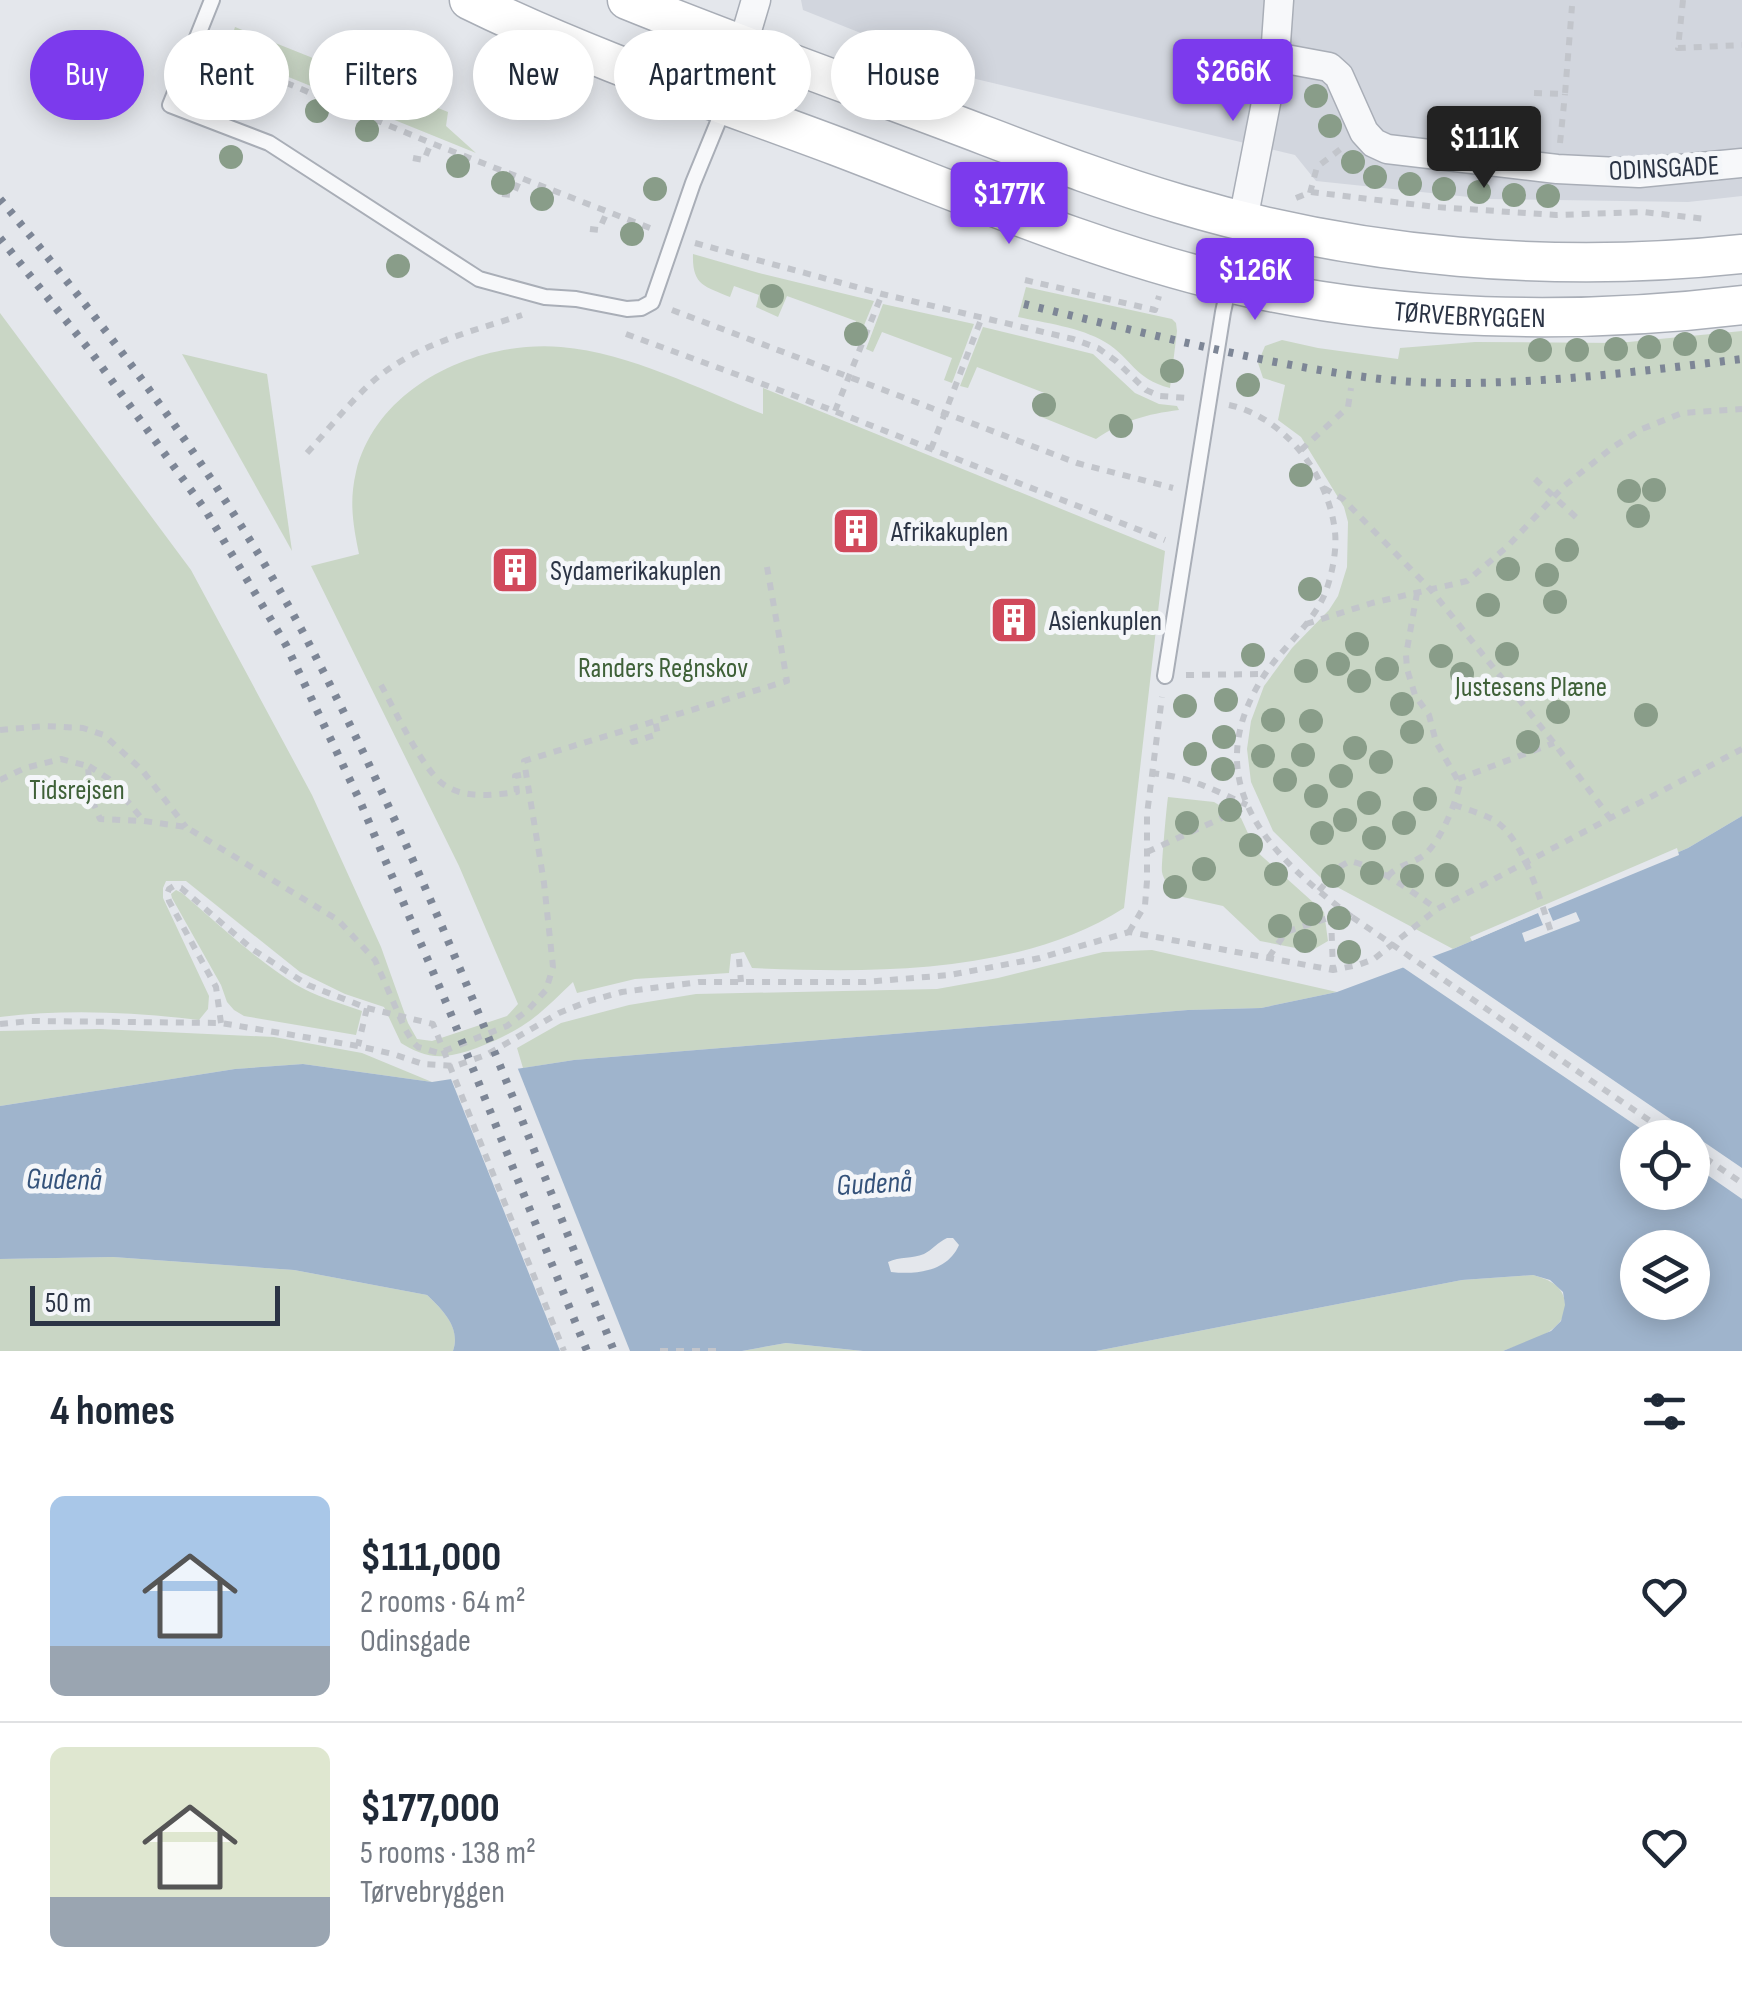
<!DOCTYPE html>
<meta charset="utf-8">
<style>
:root{--surface:#fff;--page:#f6f6f7;--text:#1f2937;--muted:#747a83;--line:#e0e1e3;--accent:#7c3aed}
body{margin:0;font-family:"Sofia Sans Condensed",sans-serif;background:var(--page);color:var(--text);height:100vh;display:flex;flex-direction:column;font-size:38px;white-space:nowrap}
*{box-sizing:border-box;margin:0}
p{font-size:32px;color:var(--muted)}
.icon{flex:none;width:55px;height:55px;fill:none;stroke:currentColor;stroke-width:2;stroke-linecap:round;stroke-linejoin:round}
.map{position:relative;height:1351px;overflow:hidden}
.side{display:flex;flex-direction:column;background:var(--surface);flex:1}
.side>*{flex:none}
.banner{position:absolute;left:30px;top:30px;width:1000px;height:90px;display:flex;gap:20px}
.buttons{position:absolute;left:1620px;top:1120px;display:grid;gap:20px}
.buttons a{display:grid;place-items:center;width:90px;height:90px;border-radius:50%;background:var(--surface);box-shadow:0 5px 25px #0003;font-size:50px}
.scale{position:absolute;left:30px;bottom:25px;width:250px;box-sizing:border-box;padding-left:10px;border:5px solid #2b3445;border-top:0;font-size:28px;line-height:35px;white-space:nowrap;color:#2b3445;-webkit-text-stroke:8px #f4f6f9;paint-order:stroke}
.price{position:absolute;translate:-50% -85px;padding:0 22px;border-radius:10px;background:var(--accent);color:#fff;font-size:32px;line-height:65px;filter:drop-shadow(0 2px 5px #0008)}
.price::after{content:'';position:absolute;left:50%;top:60px;width:30px;height:22px;margin-left:-15px;background:inherit;clip-path:polygon(0 0,100% 0,50% 100%)}
.price.current{background:#222;color:#fff}
ul{padding:0;list-style:none}
li{display:flex;align-items:center;gap:30px;height:250px;padding:0 50px}
li+li{border-top:2px solid var(--line)}
li span{display:grid;place-items:center;flex:none;width:280px;height:200px;border-radius:15px;color:#555}
li>.icon{margin-inline-start:auto}
span .icon{width:120px;height:120px;fill:#fffc;stroke-width:1}
li b{font-size:42px}
h2{display:flex;justify-content:space-between;align-items:center;height:120px;padding:0 50px;font-size:42px}
.pill{padding:0 35px;border-radius:45px;background:var(--surface);box-shadow:0 5px 25px #0003;font-size:35px;line-height:90px}
.pill.current{background:var(--accent);color:#fff}
.map>svg:first-child{display:block}
.built{fill:#d2d6de}
.green{fill:#c9d6c5}
.water{fill:#9fb4cc;fill-rule:evenodd}
.pier{fill:#e4e7ec}
.lines{fill:none;stroke-linecap:round;stroke-linejoin:round}
.lane-casing{stroke:#a9aeb7;stroke-width:18}
.street-casing{stroke:#a9aeb7;stroke-width:31}
.secondary-casing{stroke:#a9aeb7;stroke-width:41}
.path{stroke:#c2c5cb;stroke-width:6;stroke-dasharray:8 8;stroke-linecap:butt}
.lane{stroke:#f7f8fa;stroke-width:14}
.street{stroke:#f7f8fa;stroke-width:28}
.secondary{stroke:#fff;stroke-width:38}
.rail{stroke:#7d8696;stroke-width:8;stroke-dasharray:5 10;stroke-linecap:butt}
.path-bridge{stroke:#c2c5cb;stroke-width:6;stroke-dasharray:8 8;stroke-linecap:butt}
.tree{fill:#899d89}
.labels{text-anchor:middle;stroke-width:10;stroke-linejoin:round;paint-order:stroke}
.street-label{font-size:28px;fill:#2b3445;stroke:#f4f6f9}
.poi-label{font-size:28px;fill:#2b3445;stroke:#f4f6f9;text-anchor:start}
.park-label{font-size:28px;fill:#3f6138;stroke:#f4f6f9}
.water-label{font-size:30px;font-style:italic;fill:#34527a;stroke:#f4f6f9}
</style>
<div class="map">
<svg width="1742" height="1351" viewBox="0 0 1742 1351">
<rect width="100%" height="100%" fill="#e4e7ec"/>
<!-- built -->
<path class="built" d="M 801,0 L 1742,0 L 1742,196 L 1688,202 L 1488,199 L 1316,181 L 1295,155 L 976,79 L 803,10 Z"/>
<!-- green -->
<g class="green">
<path d="M 235,27 L 448,112 L 446,126 L 476,153 L 232,54 L 229,46 Z"/>
<path d="M 693,254 L 759,273 L 874,301 L 856,345 L 850,343 L 856,321 L 787,296 L 778,317 L 756,307 L 759,295 L 734,286 L 730,297 C 704,286 692,285 693,254 Z"/>
<path d="M 1026,287 L 1172,319 L 1176,323 L 1177,331 L 1170,388 C 1134,379 1132,358 1105,342 C 1080,327 1045,323 1018,317 Z"/>
<path d="M 883,304 L 974,324 L 952,383 L 944,380 L 952,358 L 882,332 L 873,352 L 866,349 Z"/>
<path d="M 0,313 L 191,570 L 312,795 L 381,947 L 408,1023 L 417,1039 L 432,1041 L 507,1016 L 518,1004 L 459,866 L 311,566 L 359,554 C 353,524 349,502 356,472 C 377,385 479,340 561,347 C 631,353 698,389 763,414 L 763,388 L 1165,551 L 1124,908 C 1020,975 871,973 752,968 L 744,952 L 731,954 L 729,973 L 635,979 L 577,993 L 573,982 C 558,996 542,1013 525,1024 C 506,1037 468,1054 445,1056 C 430,1058 413,1051 401,1043 L 384,1007 L 345,994 L 300,972 L 186,881 L 166,881 L 163,888 L 163,898 L 209,996 L 208,1009 L 199,1020 C 131,1012 68,1009 0,1017 Z"/>
<path d="M 983,327 L 1093,354 L 1135,393 L 1159,404 L 1177,406 L 1179,410 C 1147,414 1122,421 1096,439 L 1039,416 L 1047,394 L 977,367 L 968,388 L 960,386 Z"/>
<path d="M 1742,331 L 1742,816 L 1688,848 L 1453,949 L 1322,879 L 1273,831 L 1251,782 L 1247,749 L 1251,721 L 1264,686 L 1292,648 L 1329,610 L 1338,596 L 1347,567 L 1348,522 L 1344,507 L 1301,437 L 1278,420 L 1285,385 L 1263,378 L 1258,363 L 1265,346 L 1282,340 L 1318,348 L 1398,359 L 1400,348 L 1475,342 L 1618,343 Z"/>
<path d="M 182,354 L 267,374 L 292,551 Z"/>
<path d="M 1168,797 L 1214,802 L 1241,818 L 1256,851 L 1324,912 L 1328,941 L 1311,951 L 1260,941 L 1223,906 L 1174,895 C 1170,888 1163,879 1162,872 C 1161,868 1167,802 1168,797 Z"/>
<path d="M 176,890 L 182,893 C 218,924 254,958 295,984 C 315,996 339,1003 362,1011 L 356,1035 L 244,1016 L 234,1010 L 227,1002 L 221,985 L 172,898 L 171,894 Z"/>
<path d="M 1152,950 L 1337,992 L 1261,1008 L 1188,1010 L 574,1060 L 523,1068 L 517,1048 L 561,1023 L 629,1005 L 696,994 L 937,989 L 998,978 L 1103,952 Z"/>
<path d="M 100,1029 L 274,1037 L 362,1053 L 432,1082 L 303,1064 L 235,1069 L 0,1106 L 0,1031 Z"/>
<path d="M 113,1257 L 294,1270 L 427,1295 C 443,1310 461,1328 453,1351 L 0,1351 L 0,1259 Z"/>
<path d="M 1533,1275 C 1546,1279 1560,1283 1564,1298 C 1573,1332 1526,1342 1503,1351 L 1096,1351 L 1462,1280 Z"/>
<path d="M 786,1343 L 863,1351 L 742,1351 Z"/>
</g>
<!-- water -->
<path class="water" d="M 1742,816 L 1742,1351 L 1503,1351 L 1551,1331 L 1561,1321 L 1565,1305 L 1563,1292 L 1550,1280 L 1533,1275 L 1462,1280 L 1096,1351 L 863,1351 L 786,1343 L 742,1351 L 453,1351 C 461,1328 443,1310 427,1295 L 294,1270 L 113,1257 L 0,1259 L 0,1106 L 235,1069 L 303,1064 L 432,1082 L 574,1060 L 1188,1010 L 1261,1008 L 1337,992 L 1453,949 L 1688,848 ZM 1638,1138 L 1692,1138 L 1692,1192 L 1638,1192 ZM 947,1238 L 953,1238 L 959,1245 C 948,1271 917,1275 891,1272 L 888,1262 C 900,1256 912,1259 924,1254 C 932,1250 938,1242 947,1238 ZM 1638,1248 L 1692,1248 L 1692,1302 L 1638,1302 Z"/>
<!-- pier -->
<g class="pier">
<path d="M 1677,848 L 1679,855 L 1548,909 L 1553,921 L 1576,912 L 1580,921 L 1525,942 L 1522,933 L 1543,925 L 1538,913 L 1472,941 L 1470,937 Z"/>
<path d="M 1427,953 L 1742,1168 L 1742,1199 L 1693,1165 L 1692,1138 L 1653,1137 L 1398,964 Z"/>
<path d="M 516,1064 L 630,1351 L 560,1351 L 449,1074 Z"/>
</g>
<g class="lines">
<!-- lane casing -->
<g class="lane-casing">
<g id="lane">
<path d="M 212,0 L 170,105 L 269,143 L 479,279 L 545,297 L 576,299 L 627,309 L 641,308 L 652,302 L 693,183 L 725,105"/>
<path d="M 1165,676 L 1223,312 L 1243,221"/>
</g>
</g>
<!-- street casing -->
<g class="street-casing">
<g id="street">
<path d="M 1275,57 L 1329,67 L 1339,76 L 1364,132 L 1374,143 L 1387,149 L 1557,169 L 1639,173 L 1742,163"/>
<path d="M 725,105 L 756,0"/>
<path d="M 1243,220 L 1275,57 L 1279,0"/>
</g>
</g>
<!-- secondary casing -->
<g class="secondary-casing">
<g id="secondary">
<path id="s1" d="M 469,0 C 587,58 713,100 836,146 C 965,195 1094,251 1229,283 C 1393,322 1576,325 1742,305"/>
<path d="M 627,0 C 723,39 820,74 917,110 C 1004,142 1091,178 1180,204 C 1361,258 1555,274 1742,254"/>
</g>
</g>
<!-- path -->
<g class="path">
<path d="M 1683,0 L 1678,48 L 1742,45"/>
<path d="M 212,52 L 431,143 L 655,230"/>
<path d="M 1534,93 L 1565,94 L 1572,6"/>
<path d="M 1560,143 L 1565,94"/>
<path d="M 413,158 L 424,160 L 431,143"/>
<path d="M 1310,193 L 1317,167 L 1342,148"/>
<path d="M 502,194 L 513,195 L 520,179"/>
<path d="M 1296,198 L 1311,192 L 1436,207 L 1556,215 L 1643,212 L 1706,219"/>
<path d="M 590,229 L 599,230 L 607,212"/>
<path d="M 695,243 L 882,294 L 1073,339 L 1098,348 L 1116,361 L 1146,390 L 1160,396 L 1187,398"/>
<path d="M 1025,280 L 1155,310 L 1159,296"/>
<path d="M 672,310 L 1077,463 L 1173,488"/>
<path d="M 626,334 L 798,397 L 1165,540"/>
<path d="M 1229,405 C 1285,417 1329,476 1335,532 C 1337,550 1332,574 1326,591 C 1313,625 1281,648 1263,677 C 1196,783 1270,856 1352,917"/>
<path d="M 835,411 L 882,294"/>
<path d="M 931,449 L 982,317"/>
<path d="M 1301,450 L 1348,407 L 1351,388"/>
<path d="M 307,453 C 328,430 348,404 371,383 C 413,345 470,332 522,315"/>
<path d="M 1535,479 L 1581,522"/>
<path d="M 1324,488 L 1343,499 L 1431,590 L 1554,743 L 1610,818"/>
<path d="M 1306,624 L 1372,603 L 1467,581 L 1508,546 L 1564,486 L 1613,447 L 1642,429 L 1682,413 L 1742,409"/>
<path d="M 1186,675 L 1263,674"/>
<path d="M 381,685 C 394,708 425,775 446,786 C 467,799 494,795 517,792 L 515,776 L 526,774"/>
<path d="M 0,730 L 45,726 L 83,728 L 104,735 L 142,770 L 186,827"/>
<path d="M 632,739 L 633,742 L 658,734 L 655,721"/>
<path d="M 89,766 L 109,779 L 143,820"/>
<path d="M 1151,773 C 1190,777 1212,789 1247,805"/>
<path d="M 1458,779 L 1554,743"/>
<path d="M 0,780 L 25,768 L 61,759 L 88,766 L 90,795 L 100,819 L 144,821 L 186,827 L 338,920 L 375,960 L 405,1029 L 413,1042 L 418,1047 L 439,1053 L 507,1026 L 528,1010 L 546,990 L 553,967 L 544,883 L 524,761 L 787,681 L 767,567"/>
<path d="M 1454,805 C 1466,809 1480,813 1492,819 C 1523,835 1540,900 1551,932"/>
<path d="M 1147,852 L 1248,806"/>
<path d="M 1388,876 C 1398,865 1411,864 1423,856 C 1440,843 1455,805 1460,784 L 1436,742 L 1429,715 L 1415,695 L 1407,669 L 1406,655 L 1417,593"/>
<path d="M 1319,891 L 1339,867 L 1350,861 C 1383,869 1409,890 1437,909"/>
<path d="M 1331,917 L 1333,970"/>
<path d="M 1129,932 L 1145,905 L 1147,881 L 1147,814 L 1162,697"/>
<path d="M 1269,957 L 1286,932 L 1331,917 L 1339,908"/>
<path d="M 739,959 L 741,982"/>
<path d="M 221,1023 L 216,987 L 169,901 L 167,894 L 169,889 L 174,886 L 181,888 L 252,949 L 308,985 L 367,1008 L 358,1046"/>
<path d="M 0,1024 L 30,1021 L 221,1023 L 358,1046 L 393,1054 L 423,1064 L 455,1066 L 486,1055 L 559,1013 L 589,1001 L 622,992 L 699,982 L 865,982 L 950,975 L 1040,958 L 1129,932 L 1333,970 L 1358,965 L 1374,959 L 1437,909 L 1742,749"/>
<path d="M 1692,1149 L 1742,1183"/>
<path d="M 660,1351 L 716,1351"/>
</g>
<!-- lane -->
<use href="#lane" class="lane"/>
<!-- street -->
<use href="#street" class="street"/>
<!-- secondary -->
<use href="#secondary" class="secondary"/>
<!-- rail -->
<g class="rail">
<path d="M 0,199 C 114,336 222,480 306,638 C 426,867 518,1111 614,1351"/>
<path d="M 0,238 L 91,352 L 206,511 L 286,645 L 359,799 L 448,1007 L 587,1351"/>
<path d="M 1024,304 C 1106,324 1188,344 1270,361 C 1318,370 1366,379 1414,382 C 1524,387 1633,372 1742,359"/>
</g>
<!-- path-bridge -->
<g class="path-bridge">
<path d="M 1352,917 L 1675,1138"/>
<path d="M 367,1008 L 433,1024 L 564,1351"/>
</g>
</g>
<!-- trees -->
<g class="tree">
<circle cx="207" cy="67" r="12"/>
<circle cx="265" cy="90" r="12"/>
<circle cx="1316" cy="96" r="12"/>
<circle cx="317" cy="111" r="12"/>
<circle cx="1330" cy="126" r="12"/>
<circle cx="367" cy="130" r="12"/>
<circle cx="231" cy="157" r="12"/>
<circle cx="1353" cy="162" r="12"/>
<circle cx="458" cy="166" r="12"/>
<circle cx="1375" cy="177" r="12"/>
<circle cx="503" cy="183" r="12"/>
<circle cx="1410" cy="184" r="12"/>
<circle cx="655" cy="189" r="12"/>
<circle cx="1444" cy="189" r="12"/>
<circle cx="1479" cy="192" r="12"/>
<circle cx="1514" cy="195" r="12"/>
<circle cx="1548" cy="196" r="12"/>
<circle cx="542" cy="199" r="12"/>
<circle cx="632" cy="234" r="12"/>
<circle cx="398" cy="266" r="12"/>
<circle cx="772" cy="296" r="12"/>
<circle cx="856" cy="334" r="12"/>
<circle cx="1720" cy="341" r="12"/>
<circle cx="1685" cy="344" r="12"/>
<circle cx="1649" cy="347" r="12"/>
<circle cx="1616" cy="349" r="12"/>
<circle cx="1540" cy="350" r="12"/>
<circle cx="1577" cy="350" r="12"/>
<circle cx="1172" cy="371" r="12"/>
<circle cx="1248" cy="385" r="12"/>
<circle cx="1044" cy="405" r="12"/>
<circle cx="1121" cy="426" r="12"/>
<circle cx="1301" cy="475" r="12"/>
<circle cx="1654" cy="490" r="12"/>
<circle cx="1629" cy="491" r="12"/>
<circle cx="1638" cy="516" r="12"/>
<circle cx="1567" cy="550" r="12"/>
<circle cx="1508" cy="569" r="12"/>
<circle cx="1547" cy="575" r="12"/>
<circle cx="1310" cy="589" r="12"/>
<circle cx="1555" cy="602" r="12"/>
<circle cx="1488" cy="605" r="12"/>
<circle cx="1357" cy="644" r="12"/>
<circle cx="1507" cy="654" r="12"/>
<circle cx="1253" cy="655" r="12"/>
<circle cx="1441" cy="656" r="12"/>
<circle cx="1338" cy="664" r="12"/>
<circle cx="1387" cy="669" r="12"/>
<circle cx="1306" cy="671" r="12"/>
<circle cx="1462" cy="674" r="12"/>
<circle cx="1359" cy="681" r="12"/>
<circle cx="1226" cy="700" r="12"/>
<circle cx="1402" cy="704" r="12"/>
<circle cx="1185" cy="706" r="12"/>
<circle cx="1558" cy="712" r="12"/>
<circle cx="1646" cy="715" r="12"/>
<circle cx="1273" cy="720" r="12"/>
<circle cx="1311" cy="721" r="12"/>
<circle cx="1412" cy="732" r="12"/>
<circle cx="1224" cy="737" r="12"/>
<circle cx="1528" cy="742" r="12"/>
<circle cx="1355" cy="748" r="12"/>
<circle cx="1195" cy="754" r="12"/>
<circle cx="1303" cy="755" r="12"/>
<circle cx="1263" cy="756" r="12"/>
<circle cx="1381" cy="762" r="12"/>
<circle cx="1223" cy="769" r="12"/>
<circle cx="1341" cy="776" r="12"/>
<circle cx="1285" cy="780" r="12"/>
<circle cx="1316" cy="796" r="12"/>
<circle cx="1425" cy="799" r="12"/>
<circle cx="1369" cy="803" r="12"/>
<circle cx="1230" cy="810" r="12"/>
<circle cx="1345" cy="820" r="12"/>
<circle cx="1187" cy="823" r="12"/>
<circle cx="1404" cy="823" r="12"/>
<circle cx="1322" cy="833" r="12"/>
<circle cx="1374" cy="838" r="12"/>
<circle cx="1251" cy="845" r="12"/>
<circle cx="1204" cy="869" r="12"/>
<circle cx="1372" cy="873" r="12"/>
<circle cx="1276" cy="874" r="12"/>
<circle cx="1447" cy="875" r="12"/>
<circle cx="1333" cy="876" r="12"/>
<circle cx="1412" cy="876" r="12"/>
<circle cx="1175" cy="887" r="12"/>
<circle cx="1311" cy="914" r="12"/>
<circle cx="1339" cy="918" r="12"/>
<circle cx="1280" cy="926" r="12"/>
<circle cx="1305" cy="941" r="12"/>
<circle cx="1349" cy="952" r="12"/>
</g>
<!-- icons -->
<defs>
<g id="building-square" transform="scale(2.5)"><rect x="-9" y="-9" width="18" height="18" rx="4" fill="#d1495b" stroke="#f4f6f9"/><path d="M-4-6H4V6H1V3H-1V6H-4ZM-2.5-4.3h1.7v1.8h-1.7ZM.8-4.3h1.7v1.8H.8ZM-2.5-1h1.7V.8h-1.7ZM.8-1h1.7V.8H.8Z" fill="#fff"/></g>
</defs>
<g fill-rule="evenodd">
<use href="#building-square" x="856" y="531"/>
<use href="#building-square" x="515" y="570"/>
<use href="#building-square" x="1014" y="620"/>
</g>
<g class="labels">
<!-- street labels -->
<g class="street-label">
<text transform="translate(1664 167) rotate(-3)" y="10">ODINSGADE</text>
<text dy="10" stroke="none"><textPath href="#s1" startOffset="1055">TØRVEBRYGGEN</textPath></text>
</g>
<!-- poi labels -->
<g class="poi-label">
<text x="891" y="541">Afrikakuplen</text>
<text x="550" y="580">Sydamerikakuplen</text>
<text x="1049" y="630">Asienkuplen</text>
</g>
<!-- park labels -->
<g class="park-label">
<text x="663" y="677">Randers Regnskov</text>
<text x="1531" y="696">Justesens Plæne</text>
<text x="77" y="799">Tidsrejsen</text>
</g>
<!-- water labels -->
<g class="water-label">
<text transform="translate(64 1179) rotate(1)" y="10">Gudenå</text>
<text transform="translate(874 1183) rotate(-3)" y="10">Gudenå</text>
</g>
</g>
</svg>
<div class="buttons">
<a><svg class="icon" aria-label="locate" viewBox="0 0 24 24"><circle cx="12" cy="12" r="6"/><path d="M12 2v4M12 18v4M2 12h4M18 12h4"/></svg></a>
<a><svg class="icon" aria-label="layers" viewBox="0 0 24 24"><path d="M12 4l9 5-9 5-9-5zM3 14l9 5 9-5"/></svg></a>
</div>
<div class="scale">50 m</div>
<b class="price" style="left:1233px;top:124px">$266K</b>
<b class="price current" style="left:1484px;top:191px">$111K</b>
<b class="price" style="left:1009px;top:247px">$177K</b>
<b class="price" style="left:1255px;top:323px">$126K</b>
<div class="banner">
<a class="pill current">Buy</a>
<a class="pill">Rent</a>
<a class="pill">Filters</a>
<a class="pill">New</a>
<a class="pill">Apartment</a>
<a class="pill">House</a>
</div>
</div>
<section class="side">
<h2>4 homes<svg class="icon" aria-label="filters" viewBox="0 0 24 24"><path d="M4 7h16M4 17h16"/><circle cx="9" cy="7" r="2"/><circle cx="15" cy="17" r="2"/></svg></h2>
<ul>
<li><span style="background:linear-gradient(#a9c7e8 75%,#9aa5b1 0)"><svg class="icon" aria-label="home" viewBox="0 0 24 24"><path d="M3 11l9-7 9 7M6 9v11h12V9"/></svg></span><div><b>$111,000</b><p>2 rooms · 64 m²</p><p>Odinsgade</p></div><svg class="icon" aria-label="heart" viewBox="0 0 24 24"><path d="M12 20l-8-8c-3-5 5-10 8-4 3-6 11-1 8 4z"/></svg></li>
<li><span style="background:linear-gradient(#dfe7d0 75%,#9aa5b1 0)"><svg class="icon" aria-label="home" viewBox="0 0 24 24"><path d="M3 11l9-7 9 7M6 9v11h12V9"/></svg></span><div><b>$177,000</b><p>5 rooms · 138 m²</p><p>Tørvebryggen</p></div><svg class="icon" aria-label="heart" viewBox="0 0 24 24"><path d="M12 20l-8-8c-3-5 5-10 8-4 3-6 11-1 8 4z"/></svg></li>
</ul>
</section>
